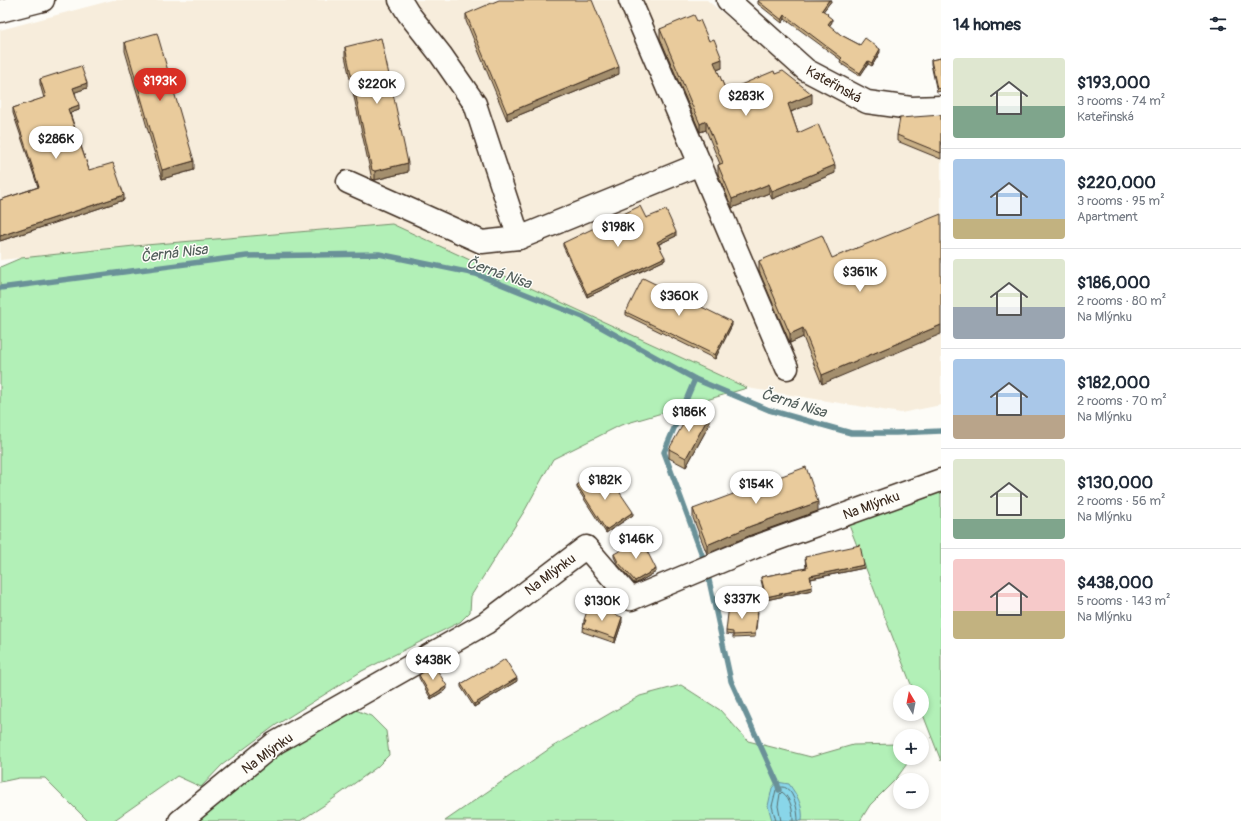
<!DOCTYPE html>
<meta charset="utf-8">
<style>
:root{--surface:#fff;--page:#f2f2f3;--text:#1f2937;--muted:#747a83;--line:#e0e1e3;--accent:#d93025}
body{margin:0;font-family:Pangolin,sans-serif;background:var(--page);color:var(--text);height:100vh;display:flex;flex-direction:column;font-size:15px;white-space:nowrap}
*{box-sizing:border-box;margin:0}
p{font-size:13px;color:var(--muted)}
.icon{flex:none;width:22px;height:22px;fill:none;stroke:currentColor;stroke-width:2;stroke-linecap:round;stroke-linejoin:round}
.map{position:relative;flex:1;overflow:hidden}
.details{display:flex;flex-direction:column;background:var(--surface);width:300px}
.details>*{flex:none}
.needle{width:26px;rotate:350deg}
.buttons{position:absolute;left:893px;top:685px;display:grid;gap:8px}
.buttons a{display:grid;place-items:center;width:36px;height:36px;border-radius:50%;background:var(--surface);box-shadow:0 2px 6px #0003;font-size:20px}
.price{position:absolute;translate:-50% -34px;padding:0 9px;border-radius:14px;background:#fff;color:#222;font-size:13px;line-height:26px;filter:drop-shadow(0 1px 2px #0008)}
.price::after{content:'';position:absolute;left:50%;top:24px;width:12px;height:9px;margin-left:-6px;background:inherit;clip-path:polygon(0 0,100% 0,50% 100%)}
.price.on{background:var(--accent);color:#fff}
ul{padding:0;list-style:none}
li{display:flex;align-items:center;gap:12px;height:100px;padding:0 12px}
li+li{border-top:1px solid var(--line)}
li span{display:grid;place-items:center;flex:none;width:112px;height:80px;border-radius:4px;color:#555}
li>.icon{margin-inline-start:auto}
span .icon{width:48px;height:48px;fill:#fffc;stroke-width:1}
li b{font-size:17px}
h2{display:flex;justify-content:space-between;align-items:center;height:48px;padding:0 12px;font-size:17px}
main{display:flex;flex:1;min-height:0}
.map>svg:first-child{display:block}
.built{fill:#f7eddc}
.green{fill:#b2f0b7;stroke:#768d6a}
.water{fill:#89d6e9;stroke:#6a9198}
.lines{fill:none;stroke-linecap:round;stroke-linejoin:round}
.shore{stroke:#5a6f6f;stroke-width:1}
.stream{stroke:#6a9198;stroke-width:5.5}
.minor-casing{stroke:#3b2a1e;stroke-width:25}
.minor{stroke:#fdfcf7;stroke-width:22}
.wall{fill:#c8af86;stroke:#3b2a1e}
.shaded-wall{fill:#a38e6d;stroke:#3b2a1e}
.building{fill:#e9cb9c;stroke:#3b2a1e}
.labels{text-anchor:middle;stroke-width:3;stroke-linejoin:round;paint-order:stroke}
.street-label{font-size:14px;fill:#3b2a1e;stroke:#fdfcf7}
.water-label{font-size:15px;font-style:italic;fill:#525e5b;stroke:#fdfcf7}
</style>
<main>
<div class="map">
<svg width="941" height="821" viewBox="0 0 941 821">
<rect width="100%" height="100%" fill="#fdfcf7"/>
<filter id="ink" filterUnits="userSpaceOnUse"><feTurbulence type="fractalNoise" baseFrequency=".025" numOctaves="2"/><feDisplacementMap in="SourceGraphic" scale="8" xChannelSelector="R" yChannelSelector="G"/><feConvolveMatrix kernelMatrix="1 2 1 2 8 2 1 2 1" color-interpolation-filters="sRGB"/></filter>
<g filter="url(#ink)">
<!-- built -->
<path class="built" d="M 113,0 L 707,0 L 810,85 L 863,113 L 930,117 L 941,115 L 941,405 L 901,413 L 747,388 L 392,224 L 134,246 L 0,260 L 0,30 Z"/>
<!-- green -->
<g class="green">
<path d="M 392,224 L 747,388 L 621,425 L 553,459 L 525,510 L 471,596 L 470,612 L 460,622 L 362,671 L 276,725 L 222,765 L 201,787 L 177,776 L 113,821 L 88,821 L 45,778 L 19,778 L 0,782 L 0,267 L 21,258 L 134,246 Z"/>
<path d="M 941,489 L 941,761 L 922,712 L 922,692 L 914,692 L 847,520 Z"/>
<path d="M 681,685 L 720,710 L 748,741 L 811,757 L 853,745 L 897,744 L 900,748 L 900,758 L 907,758 L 909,761 L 896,779 L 870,805 L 860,821 L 445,821 L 552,747 L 640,696 Z"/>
<path d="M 353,709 L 371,716 L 386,731 L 389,755 L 377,767 L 326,804 L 300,821 L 191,821 L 278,748 Z"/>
</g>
<!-- water -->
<path class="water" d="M 777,782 L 789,784 C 797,795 804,807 802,821 L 772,820 L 768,806 L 772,788 Z"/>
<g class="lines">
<!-- shore -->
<g class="shore">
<path d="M 776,821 L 772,806 L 776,790 L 780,787 C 782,787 784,787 786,788 C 795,793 798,812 798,821"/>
<path d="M 781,821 L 778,806 L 780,794 L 782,792 C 791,798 793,811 793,821"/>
</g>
<!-- stream -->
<g class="stream">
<path d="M 0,288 L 247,256 L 379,254 L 476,274 L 583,317 L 695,379 L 769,410 L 851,433 L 896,433 L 941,431"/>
<path d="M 695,379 L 664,452 L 705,563"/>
<path d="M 707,571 L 731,681 L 777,782 L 779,790"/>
</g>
<!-- minor casing -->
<g class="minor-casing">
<g id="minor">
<path d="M 728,0 L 806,70 L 867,102 L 911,108 L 941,107"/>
<path d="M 0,11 L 43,0"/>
<path d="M 700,164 L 787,368"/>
<path d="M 348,182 L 482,242 L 519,238 L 475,104 L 441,55 L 408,13 L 400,0"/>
<path d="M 519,238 L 700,164 L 630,0"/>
<path d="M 180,821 L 275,743 L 486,623 L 586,547 L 631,599 L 755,547 L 941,480"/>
</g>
</g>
<!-- minor -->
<use href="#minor" class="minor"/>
</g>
<!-- wall -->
<g class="wall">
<path d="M 832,0 L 823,11 L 828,16 L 832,22 L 829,26 L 841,35 L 860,45 L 880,52 L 872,66 L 868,64 L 860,76 L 840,63 L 841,60 L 785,19 L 782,23 L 758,4 L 758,1 Z"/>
<path d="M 466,14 L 619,74 L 507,120 L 466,21 Z"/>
<path d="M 697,21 L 709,41 L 722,68 L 717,70 L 726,91 L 775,74 L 812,103 L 791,112 L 798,133 L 835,173 L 772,199 L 769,193 L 732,208 L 718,174 L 718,165 L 720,164 L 706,130 L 700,132 L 660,38 L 660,29 Z"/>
<path d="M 125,42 L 194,170 L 162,179 L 125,51 Z"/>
<path d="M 345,47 L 408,172 L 375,180 L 372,179 L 345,56 Z"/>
<path d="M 941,58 L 941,91 L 937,92 L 931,64 L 931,60 Z"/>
<path d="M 40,79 L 87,88 L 75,92 L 79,110 L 70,113 L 89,170 L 124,200 L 0,241 L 0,200 L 38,187 L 13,113 L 13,108 L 44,98 L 40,84 Z"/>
<path d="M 941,115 L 941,159 L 897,141 L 897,135 Z"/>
<path d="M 646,218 L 676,236 L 659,244 L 665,260 L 587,297 L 563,246 L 563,243 Z"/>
<path d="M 832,258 L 822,384 L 803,337 L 790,343 L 759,271 L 759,261 Z"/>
<path d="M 626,312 L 732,325 L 715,359 L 626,315 Z"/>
<path d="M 709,425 L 686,467 L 669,458 L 669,449 Z"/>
<path d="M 597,480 L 608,487 L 633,515 L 606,533 L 577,488 L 577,485 Z"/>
<path d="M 693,509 L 818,511 L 751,535 L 707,554 L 693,518 Z"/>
<path d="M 614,554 L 656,572 L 635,584 L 618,565 L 614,557 Z"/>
<path d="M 805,557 L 864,568 L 811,579 L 812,590 L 766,600 L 761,580 L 761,577 L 806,568 Z"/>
<path d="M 758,612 L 755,637 L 733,638 L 733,635 L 726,634 L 726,631 Z"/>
<path d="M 584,620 L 622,622 L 615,643 L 583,632 Z"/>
<path d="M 490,669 L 517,681 L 474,707 L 461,687 L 461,684 Z"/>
<path d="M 419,675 L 447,689 L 431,699 L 419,678 Z"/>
</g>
<!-- shaded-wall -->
<g class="shaded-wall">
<path d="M 829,0 L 832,0 L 822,13 L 822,10 Z"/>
<path d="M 785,15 L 785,19 L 782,23 L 782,20 Z"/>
<path d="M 832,19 L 832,22 L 828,28 L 828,24 Z"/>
<path d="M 880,49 L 880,52 L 872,66 L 872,63 Z"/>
<path d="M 722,59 L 722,68 L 714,71 L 714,62 Z"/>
<path d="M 868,61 L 868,64 L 860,76 L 860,73 Z"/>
<path d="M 619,67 L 619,74 L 507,120 L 507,113 Z"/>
<path d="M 87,83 L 87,88 L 73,93 L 73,88 Z"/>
<path d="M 812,94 L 812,103 L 788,113 L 788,104 Z"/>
<path d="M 79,105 L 79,110 L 68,114 L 68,109 Z"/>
<path d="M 706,121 L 706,130 L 700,132 L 700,124 Z"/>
<path d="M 194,161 L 194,170 L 162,179 L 162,170 Z"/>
<path d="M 408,163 L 408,172 L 375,180 L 375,171 Z"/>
<path d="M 835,165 L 835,173 L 772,199 L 772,191 Z"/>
<path d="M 769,184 L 769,193 L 732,208 L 732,199 Z"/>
<path d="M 124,195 L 124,200 L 0,241 L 0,236 Z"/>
<path d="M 676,232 L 676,236 L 657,245 L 657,242 Z"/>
<path d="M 665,257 L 665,260 L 587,297 L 587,294 Z"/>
<path d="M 732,322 L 732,325 L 715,359 L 715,355 Z"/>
<path d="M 941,325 L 941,334 L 822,384 L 822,375 Z"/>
<path d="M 803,328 L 803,337 L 790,343 L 790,334 Z"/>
<path d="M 709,416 L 709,425 L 686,467 L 686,458 Z"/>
<path d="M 818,502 L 818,511 L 751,535 L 707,554 L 707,545 L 751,526 Z"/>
<path d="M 633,512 L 633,515 L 606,533 L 606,530 Z"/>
<path d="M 864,565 L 864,568 L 810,579 L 810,576 Z"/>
<path d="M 656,569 L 656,572 L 635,584 L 635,581 Z"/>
<path d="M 812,587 L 812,590 L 766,600 L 766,597 Z"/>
<path d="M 622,617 L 622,622 L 615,643 L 615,638 Z"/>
<path d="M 517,678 L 517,681 L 474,707 L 474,704 Z"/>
<path d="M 447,686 L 447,689 L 431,699 L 431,696 Z"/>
</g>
<!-- building -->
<g class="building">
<path d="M 499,0 L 592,0 L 619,67 L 507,113 L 466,14 Z"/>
<path d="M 759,0 L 829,0 L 822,10 L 828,14 L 827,15 L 832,19 L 828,24 L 841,35 L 860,45 L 865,38 L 880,49 L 872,63 L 868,61 L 860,73 L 840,60 L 842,58 L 785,15 L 782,20 L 758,1 Z"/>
<path d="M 694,15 L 697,21 L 700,20 L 709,41 L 714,39 L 722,59 L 714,62 L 726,91 L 774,71 L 775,74 L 783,71 L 812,94 L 788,104 L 798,133 L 818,124 L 835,165 L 772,191 L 769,184 L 732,199 L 718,165 L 723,163 L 706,121 L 700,124 L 660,29 Z"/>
<path d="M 157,33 L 194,161 L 162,170 L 125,42 Z"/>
<path d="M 381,38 L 408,163 L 375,171 L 372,170 L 345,47 Z"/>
<path d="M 941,58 L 941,88 L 937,89 L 931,60 Z"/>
<path d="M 81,66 L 87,83 L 73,88 L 79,105 L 68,109 L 89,170 L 113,163 L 124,195 L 0,236 L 0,200 L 39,187 L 13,108 L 46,97 L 40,79 Z"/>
<path d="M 941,115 L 941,153 L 897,135 L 900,118 Z"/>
<path d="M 640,206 L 646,218 L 666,210 L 676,232 L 657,242 L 665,257 L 587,294 L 563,243 Z"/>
<path d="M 941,214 L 941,325 L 822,375 L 803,328 L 790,334 L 759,261 L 822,235 L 832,258 Z"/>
<path d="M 643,278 L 732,322 L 715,355 L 626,312 Z"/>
<path d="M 693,407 L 709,416 L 686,458 L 669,449 Z"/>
<path d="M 806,467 L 818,502 L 751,526 L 707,545 L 693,509 Z"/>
<path d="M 593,474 L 597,480 L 601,477 L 608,487 L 614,484 L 633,512 L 606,530 L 577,485 Z"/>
<path d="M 641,539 L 656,569 L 635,581 L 618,562 L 614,554 Z"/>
<path d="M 860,545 L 864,565 L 810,576 L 812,587 L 766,597 L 761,577 L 807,568 L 805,557 Z"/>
<path d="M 589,605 L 622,617 L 615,638 L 583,627 L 586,620 L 584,620 Z"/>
<path d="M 729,605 L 758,609 L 755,634 L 733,635 L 733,632 L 726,631 Z"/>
<path d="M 505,659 L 517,678 L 474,704 L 461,684 L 490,667 L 490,669 Z"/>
<path d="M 434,665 L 447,686 L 431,696 L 419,675 Z"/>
</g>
</g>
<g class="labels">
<!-- street labels -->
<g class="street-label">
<text transform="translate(834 84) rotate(29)" y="5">Kateřinská</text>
<text transform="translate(871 505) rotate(-20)" y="5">Na Mlýnku</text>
<text transform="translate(550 574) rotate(-37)" y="5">Na Mlýnku</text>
<text transform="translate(267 753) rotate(-36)" y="5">Na Mlýnku</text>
</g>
<!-- water labels -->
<g class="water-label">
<text transform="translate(174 253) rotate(-7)" y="5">Černá Nisa</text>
<text transform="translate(499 273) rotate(19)" y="5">Černá Nisa</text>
<text transform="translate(794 403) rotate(17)" y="5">Černá Nisa</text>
</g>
</g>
</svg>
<div class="buttons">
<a><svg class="needle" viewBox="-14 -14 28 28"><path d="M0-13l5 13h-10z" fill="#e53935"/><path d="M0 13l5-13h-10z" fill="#747a83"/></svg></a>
<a>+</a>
<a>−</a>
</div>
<b class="price on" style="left:160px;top:102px">$193K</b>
<b class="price" style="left:377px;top:105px">$220K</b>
<b class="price" style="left:746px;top:117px">$283K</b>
<b class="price" style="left:56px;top:160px">$286K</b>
<b class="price" style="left:618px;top:248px">$198K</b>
<b class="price" style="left:860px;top:293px">$361K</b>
<b class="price" style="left:679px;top:317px">$360K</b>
<b class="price" style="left:689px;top:433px">$186K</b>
<b class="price" style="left:605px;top:501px">$182K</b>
<b class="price" style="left:756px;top:505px">$154K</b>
<b class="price" style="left:636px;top:560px">$146K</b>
<b class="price" style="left:742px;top:620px">$337K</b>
<b class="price" style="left:602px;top:622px">$130K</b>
<b class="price" style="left:433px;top:681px">$438K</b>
</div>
<section class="details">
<h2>14 homes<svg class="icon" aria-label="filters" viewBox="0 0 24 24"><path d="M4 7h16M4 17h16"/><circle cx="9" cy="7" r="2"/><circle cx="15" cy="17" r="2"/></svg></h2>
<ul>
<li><span style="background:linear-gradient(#dfe7d0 60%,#7fa58c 0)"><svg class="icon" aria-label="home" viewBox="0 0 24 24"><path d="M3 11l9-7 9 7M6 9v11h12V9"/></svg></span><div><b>$193,000</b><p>3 rooms · 74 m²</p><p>Kateřinská</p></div></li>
<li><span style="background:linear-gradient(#a9c7e8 75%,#c2b280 0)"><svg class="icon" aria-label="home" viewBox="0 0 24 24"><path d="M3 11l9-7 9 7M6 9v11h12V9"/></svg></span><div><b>$220,000</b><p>3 rooms · 95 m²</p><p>Apartment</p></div></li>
<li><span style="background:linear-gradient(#dfe7d0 60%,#9aa5b1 0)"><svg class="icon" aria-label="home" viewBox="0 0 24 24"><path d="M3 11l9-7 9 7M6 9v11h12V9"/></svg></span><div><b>$186,000</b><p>2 rooms · 80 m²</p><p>Na Mlýnku</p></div></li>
<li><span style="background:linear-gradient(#a9c7e8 70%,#b9a48a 0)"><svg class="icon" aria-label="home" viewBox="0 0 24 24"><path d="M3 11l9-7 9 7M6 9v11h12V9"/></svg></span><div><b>$182,000</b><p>2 rooms · 70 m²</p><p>Na Mlýnku</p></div></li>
<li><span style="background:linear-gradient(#dfe7d0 75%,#7fa58c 0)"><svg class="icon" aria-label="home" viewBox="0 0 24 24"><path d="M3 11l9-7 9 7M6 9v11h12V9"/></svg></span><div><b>$130,000</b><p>2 rooms · 56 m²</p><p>Na Mlýnku</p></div></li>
<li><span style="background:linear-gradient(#f6c9c9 65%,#c2b280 0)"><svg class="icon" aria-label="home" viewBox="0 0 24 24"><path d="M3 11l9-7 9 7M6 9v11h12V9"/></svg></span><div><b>$438,000</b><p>5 rooms · 143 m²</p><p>Na Mlýnku</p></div></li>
</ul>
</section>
</main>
